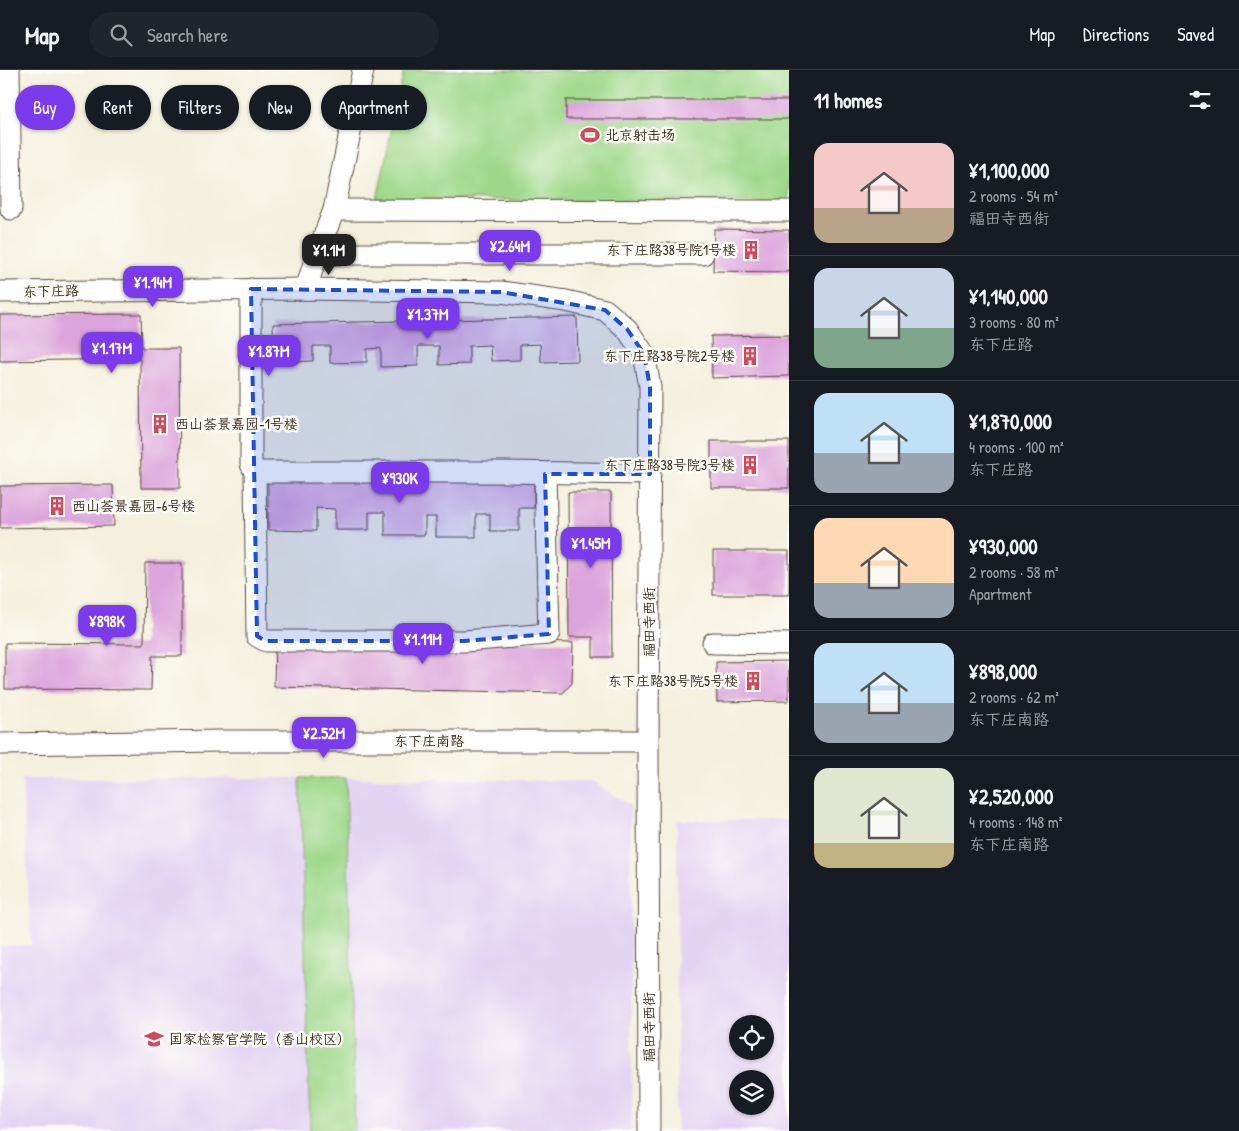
<!DOCTYPE html>
<meta charset="utf-8">
<style>
:root{--surface:#171b24;--page:#20242c;--text:#f1f3f6;--muted:#9ea1a6;--line:#363941;--accent:#7c3aed}
body{margin:0;font-family:"Patrick Hand","LXGW WenKai TC",sans-serif;background:var(--page);color:var(--text);height:100vh;display:flex;flex-direction:column;font-size:19px;white-space:nowrap}
*{box-sizing:border-box;margin:0}
p{font-size:16px;color:var(--muted)}
.icon{flex:none;width:28px;height:28px;fill:none;stroke:currentColor;stroke-width:2;stroke-linecap:round;stroke-linejoin:round}
.map{position:relative;flex:1;overflow:hidden}
.sheet{display:flex;flex-direction:column;background:var(--surface);width:450px}
.sheet>*{flex:none}
.hud{position:absolute;left:15px;top:15px;width:475px;height:45px;display:flex;gap:10px}
.buttons{position:absolute;left:729px;top:945px;display:grid;gap:10px}
.buttons a{display:grid;place-items:center;width:45px;height:45px;border-radius:50%;background:var(--surface);box-shadow:0 1px 4px #0004;font-size:25px}
.price{position:absolute;translate:-50% -42px;padding:0 11px;border-radius:10px;background:var(--accent);color:#fff;font-size:16px;line-height:32px;filter:drop-shadow(0 1px 2px #0008)}
.price::after{content:'';position:absolute;left:50%;top:30px;width:15px;height:11px;margin-left:-8px;background:inherit;clip-path:polygon(0 0,100% 0,50% 100%)}
.price.active{background:#222;color:#fff}
ul{padding:0;list-style:none}
li{display:flex;align-items:center;gap:15px;height:125px;padding:0 25px}
li+li{border-top:1px solid var(--line)}
li span{display:grid;place-items:center;flex:none;width:140px;height:100px;border-radius:15px;color:#555}
li>.icon{margin-inline-start:auto}
span .icon{width:60px;height:60px;fill:#fffc;stroke-width:1}
li b{font-size:21px}
h2{display:flex;justify-content:space-between;align-items:center;height:60px;padding:0 25px;font-size:21px}
.chip{padding:0 18px;border-radius:22px;background:var(--surface);box-shadow:0 1px 4px #0004;font-size:18px;line-height:45px}
.chip.active{background:var(--accent);color:#fff}
header{display:flex;align-items:center;gap:30px;box-sizing:border-box;height:70px;padding:0 25px;background:var(--surface);border-bottom:1px solid var(--line)}
header strong{font-size:24px}
nav{display:flex;gap:28px;margin-inline-start:auto;font-size:18px}
.search{width:350px;height:45px;background:var(--page);display:flex;align-items:center;gap:12px;box-sizing:border-box;padding:0 18px;border-radius:28px;color:var(--muted);font-size:19px}
main{display:flex;flex:1;min-height:0}
.map>svg:first-child{display:block}
.built{fill:#e3d3f3;fill-rule:evenodd}
.green{fill:#9fd88a;stroke:#6d8154}
.building{fill:#dca4dc}
.lines{fill:none;stroke-linecap:round;stroke-linejoin:round}
.minor-casing{stroke:#57483b;stroke-width:23}
.minor{stroke:#fff;stroke-width:21}
.marked{fill:#1d4ed8;fill-opacity:0.2;stroke:#1d4ed8;stroke-width:4;stroke-dasharray:10 6;stroke-linejoin:round}
.labels{text-anchor:middle;stroke-width:5;stroke-linejoin:round;paint-order:stroke}
.poi-label{font-size:14px;fill:#3b2a1e;stroke:#fdfcf7;text-anchor:start}
.street-label{font-size:14px;fill:#3b2a1e;stroke:#fdfcf7}
</style>
<header>
<strong>Map</strong>
<div class="search"><svg class="icon" aria-label="search" viewBox="0 0 24 24"><circle cx="10" cy="10" r="6"/><path d="M15 15l6 6"/></svg>Search here</div>
<nav><a>Map</a><a>Directions</a><a>Saved</a></nav>
</header>
<main>
<div class="map">
<svg width="789" height="1061" viewBox="0 0 789 1061">
<rect width="100%" height="100%" fill="#fdfcf7"/>
<filter id="ink" filterUnits="userSpaceOnUse"><feTurbulence type="fractalNoise" baseFrequency=".02" numOctaves="2"/><feDisplacementMap in="SourceGraphic" scale="10" xChannelSelector="R" yChannelSelector="G"/><feConvolveMatrix kernelMatrix="1 2 1 2 8 2 1 2 1" color-interpolation-filters="sRGB"/></filter>
<filter id="wash" filterUnits="userSpaceOnUse"><feTurbulence type="fractalNoise" baseFrequency=".0096" numOctaves="4" result="noise"/><feDisplacementMap in="SourceGraphic" scale="20" xChannelSelector="R" yChannelSelector="G"/><feGaussianBlur stdDeviation="1.12" result="paint"/><feColorMatrix in="noise" values="0 0 0 0 0 0 0 0 0 0 0 0 0 0 0 0 0 1.4 0 .05"/><feComposite in="paint" operator="in"/></filter>
<g filter="url(#wash)">
<rect width="100%" height="100%" fill="#f4f0dd"/>
<!-- built -->
<g class="built">
<path d="M 300,708 L 310,1061 L 0,1061 L 0,876 L 31,875 L 22,709 Z"/>
<path d="M 346,708 L 592,711 L 630,735 L 632,1061 L 355,1061 Z"/>
<path d="M 677,750 L 789,750 L 789,1061 L 677,1061 ZM 738,954 L 765,954 L 765,981 L 738,981 ZM 738,1009 L 765,1009 L 765,1036 L 738,1036 Z"/>
</g>
<!-- green -->
<g class="green">
<path d="M 404,0 L 789,0 L 789,132 L 377,129 Z"/>
<path d="M 300,708 L 346,708 L 355,1061 L 310,1061 Z"/>
</g>
<g id="blocks">
<!-- building -->
<g class="building">
<rect x="566" y="30" width="223" height="19"/>
<path d="M 714,159 L 789,160 L 789,202 L 713,201 Z"/>
<path d="M 141,244 L 142,278 L 179,278 L 180,418 L 141,418 L 140,289 L 0,291 L 0,245 Z"/>
<path d="M 577,247 L 578,291 L 541,292 L 540,274 L 520,275 L 520,290 L 491,291 L 490,275 L 469,276 L 469,294 L 439,295 L 439,276 L 418,276 L 418,296 L 381,297 L 381,278 L 367,279 L 367,292 L 330,293 L 330,276 L 313,276 L 313,291 L 274,293 L 273,254 Z"/>
<path d="M 789,265 L 789,306 L 712,308 L 711,266 Z"/>
<rect x="711" y="371" width="78" height="47"/>
<path d="M 268,409 L 534,410 L 534,438 L 519,438 L 519,461 L 490,461 L 490,444 L 476,444 L 476,467 L 436,467 L 436,447 L 425,447 L 425,465 L 385,465 L 385,442 L 369,442 L 369,460 L 335,460 L 335,439 L 316,438 L 316,461 L 268,460 Z"/>
<path d="M 113,415 L 114,456 L 0,458 L 0,416 Z"/>
<path d="M 568,422 L 611,422 L 612,587 L 593,587 L 593,567 L 569,567 Z"/>
<rect x="713" y="481" width="76" height="44"/>
<path d="M 145,493 L 182,493 L 182,586 L 152,586 L 151,620 L 5,619 L 5,573 L 144,574 Z"/>
<path d="M 275,567 L 573,573 L 572,613 L 563,623 L 274,617 Z"/>
<path d="M 789,591 L 789,631 L 717,632 L 716,592 Z"/>
</g>
</g>
</g>
<g filter="url(#ink)">
<use href="#blocks" fill-opacity="0" stroke="#57483b" stroke-width="1"/>
<g class="lines">
<!-- minor casing -->
<g class="minor-casing">
<g id="minor">
<path d="M 9,0 L 11,139"/>
<path d="M 334,140 L 789,141"/>
<path d="M 317,184 L 703,184"/>
<path d="M 251,219 L 251,394 L 255,402 L 257,566 L 266,571 L 464,571 L 549,564 L 545,404"/>
<path d="M 306,219 L 317,184 L 334,140 L 363,0"/>
<path d="M 0,222 L 306,219 L 501,222 L 566,231 L 605,240 L 627,259 L 644,284 L 650,317 L 648,671 L 649,1061"/>
<path d="M 255,402 L 504,402 L 650,404"/>
<path d="M 713,573 L 789,574"/>
<path d="M 0,674 L 224,671 L 648,671"/>
</g>
</g>
<!-- minor -->
<use href="#minor" class="minor"/>
</g>
</g>
<!-- marked area -->
<path class="marked" d="M 251,219 L 501,222 L 605,240 L 627,259 L 644,284 L 650,317 L 650,404 L 545,404 L 549,564 L 464,571 L 266,571 L 257,566 Z"/>
<!-- icons -->
<defs>
<g id="stadium-bare" transform="scale(1.5)"><path d="M0-5a6.5 5 0 1 0 0 10a6.5 5 0 1 0 0-10ZM-3.5-1.8h7v3.6h-7Z" fill="#d1495b" stroke="#fdfcf7" stroke-width="2.5" paint-order="stroke"/></g>
<g id="building-bare" transform="scale(1.5)"><path d="M-4-6H4V6H1V3H-1V6H-4ZM-2.5-4.3h1.7v1.8h-1.7ZM.8-4.3h1.7v1.8H.8ZM-2.5-1h1.7V.8h-1.7ZM.8-1h1.7V.8H.8Z" fill="#d1495b" stroke="#fdfcf7" stroke-width="2.5" paint-order="stroke"/></g>
<g id="university-bare" transform="scale(1.5)"><path d="M0-5L7-2L0 1L-7-2ZM-4 1L0 2.5L4 1V4Q0 6-4 4Z" fill="#d1495b" stroke="#fdfcf7" stroke-width="2.5" paint-order="stroke"/></g>
</defs>
<g fill-rule="evenodd">
<use href="#stadium-bare" x="590" y="65"/>
<use href="#building-bare" x="751" y="180"/>
<use href="#building-bare" x="750" y="286"/>
<use href="#building-bare" x="160" y="354"/>
<use href="#building-bare" x="750" y="395"/>
<use href="#building-bare" x="57" y="436"/>
<use href="#building-bare" x="753" y="611"/>
<use href="#university-bare" x="154" y="969"/>
</g>
<g class="labels">
<!-- poi labels -->
<g class="poi-label">
<text x="605" y="70">北京射击场</text>
<text x="736" y="185" text-anchor="end">东下庄路38号院1号楼</text>
<text x="735" y="291" text-anchor="end">东下庄路38号院2号楼</text>
<text x="175" y="359">西山荟景嘉园-1号楼</text>
<text x="735" y="400" text-anchor="end">东下庄路38号院3号楼</text>
<text x="72" y="441">西山荟景嘉园-6号楼</text>
<text x="738" y="616" text-anchor="end">东下庄路38号院5号楼</text>
<text x="169" y="974">国家检察官学院（香山校区）</text>
</g>
<!-- street labels -->
<g class="street-label">
<text transform="translate(51 221) rotate(-1)" y="5">东下庄路</text>
<text transform="translate(649 552) rotate(-90)" y="5">福田寺西街</text>
<text x="429" y="676">东下庄南路</text>
<text transform="translate(649 957) rotate(-90)" y="5">福田寺西街</text>
</g>
</g>
</svg>
<div class="buttons">
<a><svg class="icon" aria-label="locate" viewBox="0 0 24 24"><circle cx="12" cy="12" r="6"/><path d="M12 2v4M12 18v4M2 12h4M18 12h4"/></svg></a>
<a><svg class="icon" aria-label="layers" viewBox="0 0 24 24"><path d="M12 4l9 5-9 5-9-5zM3 14l9 5 9-5"/></svg></a>
</div>
<b class="price" style="left:510px;top:202px">¥2.64M</b>
<b class="price active" style="left:329px;top:206px">¥1.1M</b>
<b class="price" style="left:153px;top:238px">¥1.14M</b>
<b class="price" style="left:428px;top:270px">¥1.37M</b>
<b class="price" style="left:112px;top:304px">¥1.17M</b>
<b class="price" style="left:269px;top:307px">¥1.87M</b>
<b class="price" style="left:400px;top:434px">¥930K</b>
<b class="price" style="left:591px;top:499px">¥1.45M</b>
<b class="price" style="left:107px;top:577px">¥898K</b>
<b class="price" style="left:423px;top:595px">¥1.11M</b>
<b class="price" style="left:324px;top:689px">¥2.52M</b>
<div class="hud">
<a class="chip active">Buy</a>
<a class="chip">Rent</a>
<a class="chip">Filters</a>
<a class="chip">New</a>
<a class="chip">Apartment</a>
</div>
</div>
<section class="sheet">
<h2>11 homes<svg class="icon" aria-label="filters" viewBox="0 0 24 24"><path d="M4 7h16M4 17h16"/><circle cx="9" cy="7" r="2"/><circle cx="15" cy="17" r="2"/></svg></h2>
<ul>
<li><span style="background:linear-gradient(#f6c9c9 65%,#b9a48a 0)"><svg class="icon" aria-label="home" viewBox="0 0 24 24"><path d="M3 11l9-7 9 7M6 9v11h12V9"/></svg></span><div><b>¥1,100,000</b><p>2 rooms · 54 m²</p><p>福田寺西街</p></div></li>
<li><span style="background:linear-gradient(#c9d6e8 60%,#7fa58c 0)"><svg class="icon" aria-label="home" viewBox="0 0 24 24"><path d="M3 11l9-7 9 7M6 9v11h12V9"/></svg></span><div><b>¥1,140,000</b><p>3 rooms · 80 m²</p><p>东下庄路</p></div></li>
<li><span style="background:linear-gradient(#bfe0f5 60%,#9aa5b1 0)"><svg class="icon" aria-label="home" viewBox="0 0 24 24"><path d="M3 11l9-7 9 7M6 9v11h12V9"/></svg></span><div><b>¥1,870,000</b><p>4 rooms · 100 m²</p><p>东下庄路</p></div></li>
<li><span style="background:linear-gradient(#ffd9b3 65%,#9aa5b1 0)"><svg class="icon" aria-label="home" viewBox="0 0 24 24"><path d="M3 11l9-7 9 7M6 9v11h12V9"/></svg></span><div><b>¥930,000</b><p>2 rooms · 58 m²</p><p>Apartment</p></div></li>
<li><span style="background:linear-gradient(#bfe0f5 60%,#9aa5b1 0)"><svg class="icon" aria-label="home" viewBox="0 0 24 24"><path d="M3 11l9-7 9 7M6 9v11h12V9"/></svg></span><div><b>¥898,000</b><p>2 rooms · 62 m²</p><p>东下庄南路</p></div></li>
<li><span style="background:linear-gradient(#dfe7d0 75%,#c2b280 0)"><svg class="icon" aria-label="home" viewBox="0 0 24 24"><path d="M3 11l9-7 9 7M6 9v11h12V9"/></svg></span><div><b>¥2,520,000</b><p>4 rooms · 148 m²</p><p>东下庄南路</p></div></li>
</ul>
</section>
</main>
